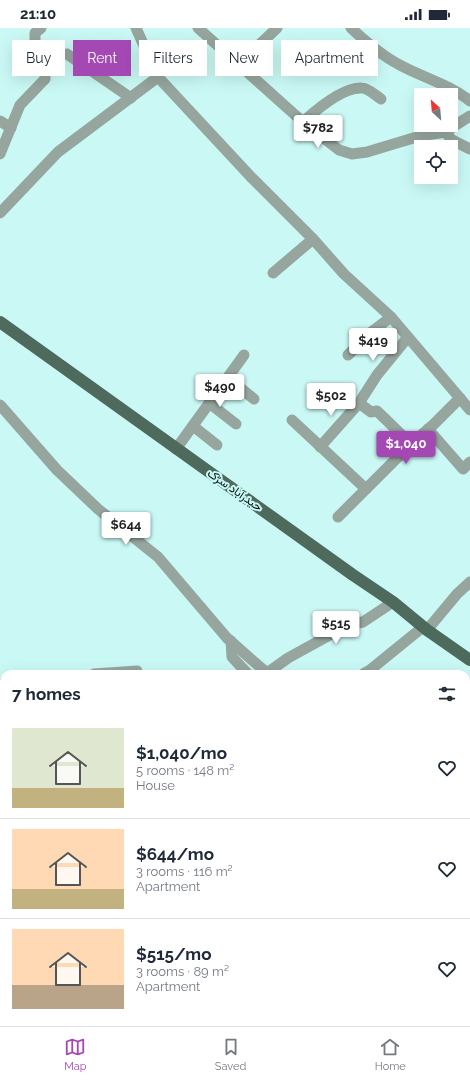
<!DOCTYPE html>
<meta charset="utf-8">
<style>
:root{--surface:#fff;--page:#f2f2f3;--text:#1f2937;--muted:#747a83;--line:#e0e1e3;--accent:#a448b3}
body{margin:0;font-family:Raleway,Vazirmatn,sans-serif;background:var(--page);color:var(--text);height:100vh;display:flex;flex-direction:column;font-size:15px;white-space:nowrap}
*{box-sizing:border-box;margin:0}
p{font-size:13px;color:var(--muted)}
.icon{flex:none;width:22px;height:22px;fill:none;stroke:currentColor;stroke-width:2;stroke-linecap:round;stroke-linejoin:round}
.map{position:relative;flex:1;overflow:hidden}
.side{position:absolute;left:0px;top:642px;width:470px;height:356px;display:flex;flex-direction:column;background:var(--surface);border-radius:12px 12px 0 0;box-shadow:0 4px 16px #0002}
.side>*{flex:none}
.hud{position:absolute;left:12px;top:12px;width:446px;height:36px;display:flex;gap:8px}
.needle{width:26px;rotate:334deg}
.fabs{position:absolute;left:414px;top:60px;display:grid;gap:8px}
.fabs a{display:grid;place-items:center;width:44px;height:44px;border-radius:0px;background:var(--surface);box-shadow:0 4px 16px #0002;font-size:20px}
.price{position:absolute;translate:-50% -34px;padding:0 9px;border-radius:4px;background:#fff;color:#222;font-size:13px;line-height:26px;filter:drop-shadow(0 1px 2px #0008)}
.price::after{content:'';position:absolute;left:50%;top:24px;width:12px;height:9px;margin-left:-6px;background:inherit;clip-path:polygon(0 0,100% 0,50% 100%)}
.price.current{background:var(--accent);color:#fff}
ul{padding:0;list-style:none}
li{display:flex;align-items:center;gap:12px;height:100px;padding:0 12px}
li+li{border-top:1px solid var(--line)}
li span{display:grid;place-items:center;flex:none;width:112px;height:80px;border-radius:0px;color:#555}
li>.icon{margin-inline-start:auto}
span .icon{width:48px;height:48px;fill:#fffc;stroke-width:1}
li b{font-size:17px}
h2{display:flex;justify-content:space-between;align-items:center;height:48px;padding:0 12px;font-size:17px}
.pill{padding:0 14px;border-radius:0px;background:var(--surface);box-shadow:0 4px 16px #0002;font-size:14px;line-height:36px}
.pill.current{background:var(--accent);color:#fff}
.status{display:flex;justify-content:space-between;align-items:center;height:28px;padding:0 20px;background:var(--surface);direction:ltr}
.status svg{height:11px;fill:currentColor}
.tab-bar{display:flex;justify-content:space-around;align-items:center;height:56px;border-top:1px solid var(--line);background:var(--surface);font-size:11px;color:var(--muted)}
.tab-bar a{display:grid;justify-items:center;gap:2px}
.tab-bar .current{color:var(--accent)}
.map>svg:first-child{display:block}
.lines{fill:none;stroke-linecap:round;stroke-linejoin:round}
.minor{stroke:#96a69e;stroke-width:11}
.major{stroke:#4d6a5d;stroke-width:12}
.labels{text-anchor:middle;stroke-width:4;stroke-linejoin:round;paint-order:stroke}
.street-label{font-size:12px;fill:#031211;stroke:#caf9f5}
</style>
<div class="status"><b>21:10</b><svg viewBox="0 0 49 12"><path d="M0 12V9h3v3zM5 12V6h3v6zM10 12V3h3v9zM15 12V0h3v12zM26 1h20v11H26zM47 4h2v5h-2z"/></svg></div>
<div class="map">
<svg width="470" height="998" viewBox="0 0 470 998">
<rect width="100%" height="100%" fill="#caf9f5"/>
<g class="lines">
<!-- minor -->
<g class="minor">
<path d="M 136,0 L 158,49"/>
<path d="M 198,0 L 303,94 L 339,122 L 352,126 L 367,124 L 420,108 L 445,104 L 470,88"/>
<path d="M 351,0 C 365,13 381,27 398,36 C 421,49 449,56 470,73"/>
<path d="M 67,26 L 131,70"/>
<path d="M 238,37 L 277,0"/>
<path d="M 0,93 L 11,100"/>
<path d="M 303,94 C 316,82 342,59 362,60 C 368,60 375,67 381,71"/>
<path d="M 445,104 L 452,112 L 470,121"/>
<path d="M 0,126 L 20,77 L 45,51 L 45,46 L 35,26 L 35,5 L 41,0"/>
<path d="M 0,185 L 58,124 L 158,49 L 251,149 L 313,211 L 344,246 L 391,289 L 470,382"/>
<path d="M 273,245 L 313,211"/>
<path d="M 348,327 L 370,305 L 391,289"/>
<path d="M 228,350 L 254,371"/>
<path d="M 209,375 L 236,396"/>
<path d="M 359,375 L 371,384 L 377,383 L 411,416"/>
<path d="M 0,377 L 57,442 L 98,481 L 158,529 L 227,610 L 268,646"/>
<path d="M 292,392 L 366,461"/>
<path d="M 193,398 L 217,417"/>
<path d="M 428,401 L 463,441 L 470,434"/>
<path d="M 320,419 L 359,375 L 377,347 L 408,309"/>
<path d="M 176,421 L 244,327"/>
<path d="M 338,489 L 411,416 L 433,397 L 460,370"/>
<path d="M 427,602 L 457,566 L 470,554"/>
<path d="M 231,613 L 232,629 L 248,646"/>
<path d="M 267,645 L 288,630 L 348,597 L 363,594 L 393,574"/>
<path d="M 94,646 L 137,643"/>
<path d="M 363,646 L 370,642 L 423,599"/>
<path d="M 0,656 L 4,656"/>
<path d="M 466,678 L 470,674"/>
<path d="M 466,735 L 470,732"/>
<path d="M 466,747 L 470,753"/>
<path d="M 466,782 L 470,780"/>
<path d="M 466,825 L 470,822"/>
<path d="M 0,828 L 4,826"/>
<path d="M 466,838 L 470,843"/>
<path d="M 466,872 L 470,868"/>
<path d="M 0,930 L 4,930"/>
<path d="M 466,969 L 470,966"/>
<path d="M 213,994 L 216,998"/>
<path d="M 416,994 L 420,998"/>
<path d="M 259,998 L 263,994"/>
<path d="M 308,998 L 312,994"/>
<path d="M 403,998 L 407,994"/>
<path d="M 432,998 L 436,994"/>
</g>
<!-- major -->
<path class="major" d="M 0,294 L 353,547 L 393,574 L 427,602 L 470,632"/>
</g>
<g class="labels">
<!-- street labels -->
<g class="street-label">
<text transform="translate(235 462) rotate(35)" y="4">حیدرآباد سڑک</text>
</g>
</g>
</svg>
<div class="fabs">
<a><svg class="needle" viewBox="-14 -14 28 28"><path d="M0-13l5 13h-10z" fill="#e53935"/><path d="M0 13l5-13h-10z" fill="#747a83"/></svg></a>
<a><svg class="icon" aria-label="locate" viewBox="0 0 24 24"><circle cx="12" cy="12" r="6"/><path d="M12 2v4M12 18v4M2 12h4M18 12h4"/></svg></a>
</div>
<b class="price" style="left:318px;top:121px">$782</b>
<b class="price" style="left:373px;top:334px">$419</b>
<b class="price" style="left:220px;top:380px">$490</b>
<b class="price" style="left:331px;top:389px">$502</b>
<b class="price current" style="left:406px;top:437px">$1,040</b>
<b class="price" style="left:126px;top:518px">$644</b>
<b class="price" style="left:336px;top:617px">$515</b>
<div class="hud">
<a class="pill">Buy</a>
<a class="pill current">Rent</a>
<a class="pill">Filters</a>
<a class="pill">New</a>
<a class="pill">Apartment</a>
</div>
<section class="side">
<h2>7 homes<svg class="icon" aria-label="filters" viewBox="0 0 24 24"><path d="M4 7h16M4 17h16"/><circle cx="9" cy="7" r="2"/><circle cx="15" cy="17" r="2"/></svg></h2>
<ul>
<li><span style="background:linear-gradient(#dfe7d0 75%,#c2b280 0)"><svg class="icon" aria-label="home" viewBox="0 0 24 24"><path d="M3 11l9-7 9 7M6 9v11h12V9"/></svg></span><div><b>$1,040/mo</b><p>5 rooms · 148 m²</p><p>House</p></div><svg class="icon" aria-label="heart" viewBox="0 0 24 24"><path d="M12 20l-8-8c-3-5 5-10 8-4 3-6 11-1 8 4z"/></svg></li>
<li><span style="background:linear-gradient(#ffd9b3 75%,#c2b280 0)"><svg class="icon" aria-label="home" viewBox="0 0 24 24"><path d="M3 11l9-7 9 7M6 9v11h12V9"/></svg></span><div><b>$644/mo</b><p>3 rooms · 116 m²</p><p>Apartment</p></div><svg class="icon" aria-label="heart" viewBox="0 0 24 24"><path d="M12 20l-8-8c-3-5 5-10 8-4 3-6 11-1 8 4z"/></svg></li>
<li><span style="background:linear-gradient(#ffd9b3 70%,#b9a48a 0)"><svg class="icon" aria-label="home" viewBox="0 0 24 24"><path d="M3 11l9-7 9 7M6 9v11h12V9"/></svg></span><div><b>$515/mo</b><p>3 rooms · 89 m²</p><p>Apartment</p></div><svg class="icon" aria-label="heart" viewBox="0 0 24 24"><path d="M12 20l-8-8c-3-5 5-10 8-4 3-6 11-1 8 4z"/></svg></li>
</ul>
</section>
</div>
<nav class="tab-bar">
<a class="current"><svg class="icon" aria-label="map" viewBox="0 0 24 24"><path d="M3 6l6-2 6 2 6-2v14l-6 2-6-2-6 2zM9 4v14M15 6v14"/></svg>Map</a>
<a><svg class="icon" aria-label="saved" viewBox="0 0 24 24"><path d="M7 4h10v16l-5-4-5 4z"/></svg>Saved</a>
<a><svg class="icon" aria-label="home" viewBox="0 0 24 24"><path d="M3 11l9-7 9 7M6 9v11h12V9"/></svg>Home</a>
</nav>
